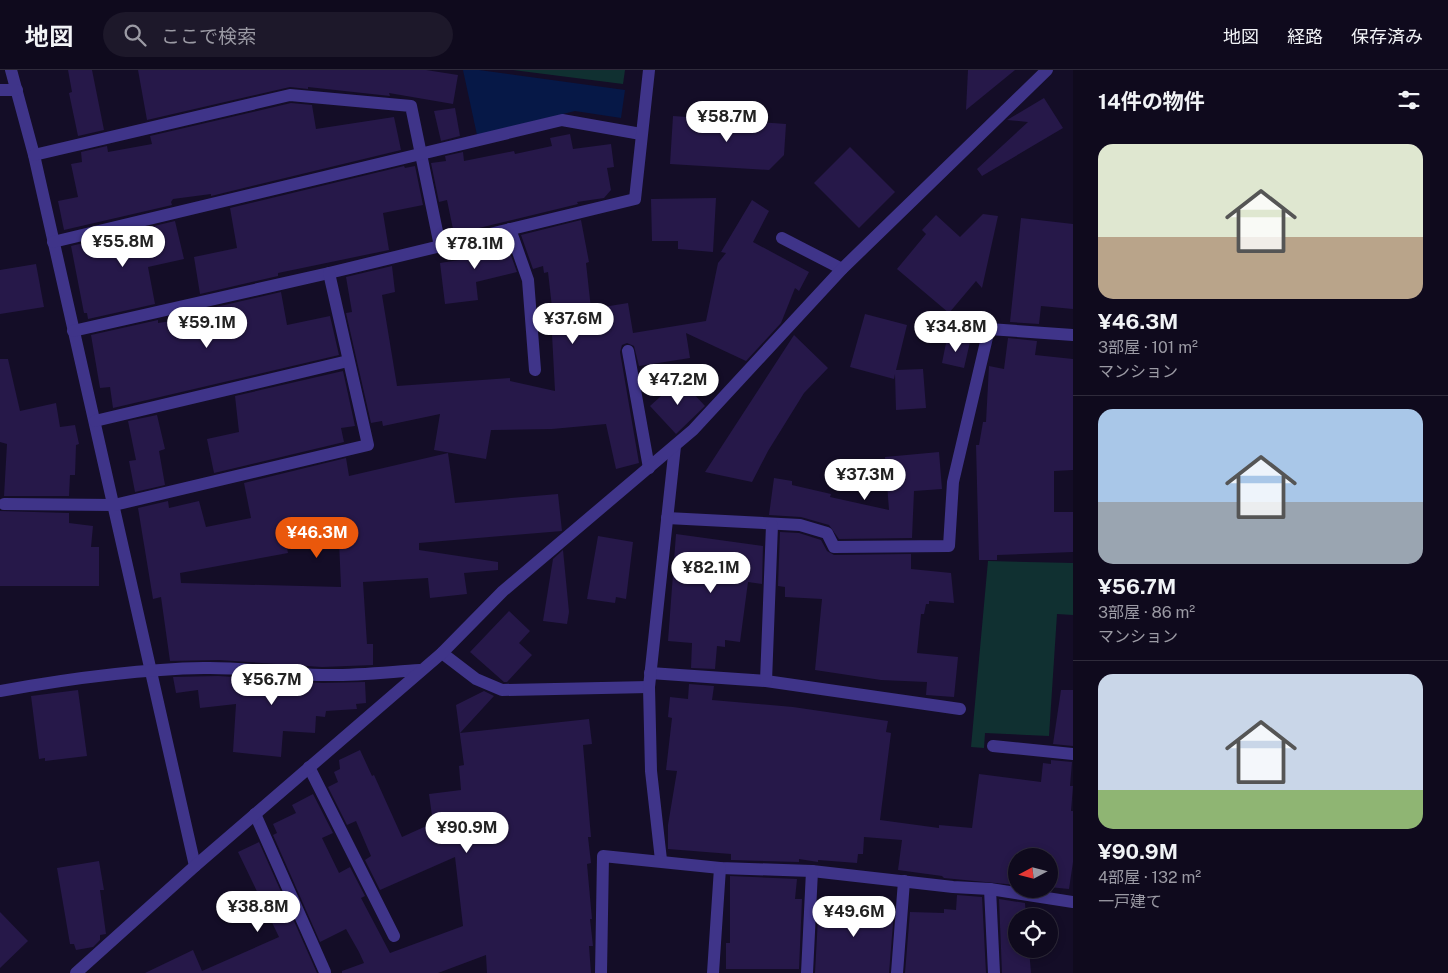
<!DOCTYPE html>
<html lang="ja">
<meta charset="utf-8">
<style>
:root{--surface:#0f0a1d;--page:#1d182a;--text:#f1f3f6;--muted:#9b9aa4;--line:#2f2b3b;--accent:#ea580c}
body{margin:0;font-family:"Public Sans","Noto Sans JP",sans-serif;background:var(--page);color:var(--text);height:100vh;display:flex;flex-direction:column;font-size:19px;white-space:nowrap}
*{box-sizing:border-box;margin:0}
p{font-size:16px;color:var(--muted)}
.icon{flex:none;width:28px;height:28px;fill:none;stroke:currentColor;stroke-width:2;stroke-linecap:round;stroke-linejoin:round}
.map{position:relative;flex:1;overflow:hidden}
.details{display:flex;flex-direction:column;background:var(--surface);width:375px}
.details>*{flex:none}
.needle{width:32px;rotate:263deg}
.controls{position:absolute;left:1008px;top:778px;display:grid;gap:10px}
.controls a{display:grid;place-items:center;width:50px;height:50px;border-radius:50%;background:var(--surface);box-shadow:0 2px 8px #0003,0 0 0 1px var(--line);font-size:25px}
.price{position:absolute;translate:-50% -42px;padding:0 11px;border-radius:18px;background:#fff;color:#222;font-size:16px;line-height:32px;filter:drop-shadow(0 1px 2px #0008)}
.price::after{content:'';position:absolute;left:50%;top:30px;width:15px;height:11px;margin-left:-8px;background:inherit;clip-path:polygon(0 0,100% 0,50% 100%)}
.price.current{background:var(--accent);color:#fff}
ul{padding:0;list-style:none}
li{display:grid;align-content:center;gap:10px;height:265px;padding:0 25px}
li+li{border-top:1px solid var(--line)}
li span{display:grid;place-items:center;height:155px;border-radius:15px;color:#555}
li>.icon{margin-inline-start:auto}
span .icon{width:90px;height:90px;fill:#fffc;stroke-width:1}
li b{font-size:21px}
h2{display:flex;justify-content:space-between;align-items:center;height:60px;padding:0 25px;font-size:21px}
header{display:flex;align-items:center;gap:30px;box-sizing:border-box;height:70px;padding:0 25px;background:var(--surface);border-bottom:1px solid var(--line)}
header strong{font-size:24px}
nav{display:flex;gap:28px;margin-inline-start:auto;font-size:18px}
.search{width:350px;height:45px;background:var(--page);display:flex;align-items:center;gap:12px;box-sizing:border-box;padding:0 18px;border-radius:28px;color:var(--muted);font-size:19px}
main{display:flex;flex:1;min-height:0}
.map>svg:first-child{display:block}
.green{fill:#103031}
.water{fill:#061847}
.building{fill:#261849;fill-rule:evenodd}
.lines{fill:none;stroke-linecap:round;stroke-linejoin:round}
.minor{stroke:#3f3489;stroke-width:12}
</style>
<header>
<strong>地図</strong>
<div class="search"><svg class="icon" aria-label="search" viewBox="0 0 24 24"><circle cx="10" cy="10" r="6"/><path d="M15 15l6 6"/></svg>ここで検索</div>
<nav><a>地図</a><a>経路</a><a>保存済み</a></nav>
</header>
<main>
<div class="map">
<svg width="1073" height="903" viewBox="0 0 1073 903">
<rect width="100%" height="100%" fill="#140d27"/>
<!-- green -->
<g class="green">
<path d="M 513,0 L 625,0 L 623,14 Z"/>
<path d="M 988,491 L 1073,493 L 1073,545 L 1057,544 L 1049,666 L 985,663 L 984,678 L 971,677 Z"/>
</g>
<!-- water -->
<path class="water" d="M 463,0 L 479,0 L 625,20 L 621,48 L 575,41 L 477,65 Z"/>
<!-- building -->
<g class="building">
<path d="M 68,0 L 92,0 L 104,60 L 78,66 L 69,23 L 72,22 Z"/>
<path d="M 138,0 L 426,0 L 458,5 L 453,34 L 389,23 L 390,26 L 308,17 L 308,19 L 290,17 L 147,50 Z"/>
<path d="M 968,0 L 1015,0 L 966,40 Z"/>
<path d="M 1044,28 L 1063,58 L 982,106 L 977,99 L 1028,52 L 1007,50 Z"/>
<path d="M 291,33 L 312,35 L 316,59 L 394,47 L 401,80 L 211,126 L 211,124 L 173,129 L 171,132 L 172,135 L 64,160 L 58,131 L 78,127 L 71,94 L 82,92 L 81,82 L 107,76 L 108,82 L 152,74 L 150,66 Z"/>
<path d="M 455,38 L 460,66 L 441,71 L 434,41 Z"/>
<path d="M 673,46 L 786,54 L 784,85 L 769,100 L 670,94 Z"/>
<path d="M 570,64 L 573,79 L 611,74 L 614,97 L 607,98 L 611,120 L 604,128 L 577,132 L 578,134 L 454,164 L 447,130 L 439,132 L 431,93 L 446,91 L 445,86 L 463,82 L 464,91 L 514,81 L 515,84 L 552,76 L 550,68 Z"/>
<path d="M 850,77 L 895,122 L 859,158 L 814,113 Z"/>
<path d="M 404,96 L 405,98 L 415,96 L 423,135 L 383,143 L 389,180 L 278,203 L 278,206 L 200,224 L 194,187 L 237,178 L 230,138 Z"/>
<path d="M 716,128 L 713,182 L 678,179 L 678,171 L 652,171 L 651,129 Z"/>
<path d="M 752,130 L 769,141 L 753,172 L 809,202 L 799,221 L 795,218 L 781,253 L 746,291 L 686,263 L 690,288 L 639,296 L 634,276 L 627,273 L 622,275 L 620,282 L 639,393 L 616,399 L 606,354 L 552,359 L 491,360 L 486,389 L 434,380 L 440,344 L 383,356 L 382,351 L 371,353 L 346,243 L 352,242 L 346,207 L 392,196 L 395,222 L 382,225 L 397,316 L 510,308 L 510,311 L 555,321 L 552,264 L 555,264 L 548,202 L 544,203 L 543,196 L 533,199 L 521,165 L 581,150 L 589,192 L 586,193 L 591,239 L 628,233 L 633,263 L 706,251 L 718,193 L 726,183 L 721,182 Z"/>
<path d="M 983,144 L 998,146 L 982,218 L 976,211 L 949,243 L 897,199 L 926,164 L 922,160 L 936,145 L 960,167 Z"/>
<path d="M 1021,148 L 1073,154 L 1073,239 L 1041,236 L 1039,254 L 1010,252 Z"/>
<path d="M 175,151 L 184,189 L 148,197 L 155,234 L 88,249 L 87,243 L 84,243 L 71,176 Z"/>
<path d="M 505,169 L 517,202 L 476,212 L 478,230 L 445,234 L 440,193 L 459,190 L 457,180 Z"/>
<path d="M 36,194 L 44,237 L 0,244 L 0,200 Z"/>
<path d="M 281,222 L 287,255 L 330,246 L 339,285 L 113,338 L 110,317 L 100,318 L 91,265 L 158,250 L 158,253 L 203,246 L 203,240 Z"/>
<path d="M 865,244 L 907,255 L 896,300 L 923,299 L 926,338 L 896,340 L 895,304 L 894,309 L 850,297 Z"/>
<path d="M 794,265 L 828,298 L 804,323 L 768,381 L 752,412 L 705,402 Z"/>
<path d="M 947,268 L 970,272 L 964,298 L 942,293 Z"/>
<path d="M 1008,268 L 1037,271 L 1035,285 L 1073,289 L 1073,400 L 1054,401 L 1054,442 L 1073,442 L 1073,482 L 997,485 L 997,490 L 979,490 L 976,375 L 979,375 L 983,352 L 986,352 L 989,296 L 1004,299 Z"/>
<path d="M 0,289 L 8,289 L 20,341 L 56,333 L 60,357 L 75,355 L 79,374 L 76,375 L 75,405 L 70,405 L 69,426 L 4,426 L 7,374 L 0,372 Z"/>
<path d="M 343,301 L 355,356 L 341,358 L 344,372 L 214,403 L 207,369 L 239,362 L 235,326 Z"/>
<path d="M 680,309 L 705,336 L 676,364 L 650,336 Z"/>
<path d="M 157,345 L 165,379 L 159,381 L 165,415 L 135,422 L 129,391 L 136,390 L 128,351 Z"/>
<path d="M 939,382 L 942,419 L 914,421 L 912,468 L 839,469 L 829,455 L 801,447 L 769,445 L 774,408 L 792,411 L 792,415 L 831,424 L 830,427 L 889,440 L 885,387 Z"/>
<path d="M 448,383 L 455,433 L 558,424 L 562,461 L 419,473 L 419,480 L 498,492 L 498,500 L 464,503 L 467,524 L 430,528 L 428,508 L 363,512 L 367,574 L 373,574 L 373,595 L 322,597 L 219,590 L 170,591 L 161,527 L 153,529 L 138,438 L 168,431 L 169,438 L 199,431 L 206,457 L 251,448 L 244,413 L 346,388 L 349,406 ZM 339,471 L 341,517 L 181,513 L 180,503 L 288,483 L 287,478 Z"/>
<path d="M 0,441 L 69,443 L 69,453 L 93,456 L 91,477 L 99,477 L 99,516 L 0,516 Z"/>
<path d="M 780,462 L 799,463 L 821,470 L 827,481 L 834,485 L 911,484 L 911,499 L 951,503 L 954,533 L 929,531 L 929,534 L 926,534 L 924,544 L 921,544 L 917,583 L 958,587 L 954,627 L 926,625 L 927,612 L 881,610 L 815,600 L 822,529 L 785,527 L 785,517 L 778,516 Z"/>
<path d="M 676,464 L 763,476 L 762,514 L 748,512 L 740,572 L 725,570 L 725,577 L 717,576 L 715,599 L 691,598 L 692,573 L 668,571 Z"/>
<path d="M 598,466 L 633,472 L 626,529 L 616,527 L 615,533 L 587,529 Z"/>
<path d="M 563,480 L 569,542 L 567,554 L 543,551 L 553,489 Z"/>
<path d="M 509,541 L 530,561 L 519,573 L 532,585 L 507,612 L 504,612 L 470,582 Z"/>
<path d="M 218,606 L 322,613 L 365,612 L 366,633 L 356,634 L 357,639 L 326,641 L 325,647 L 316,646 L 315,663 L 283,661 L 281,687 L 233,682 L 236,634 L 200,638 L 198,620 L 176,623 L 173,607 Z"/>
<path d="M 689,614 L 714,616 L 712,630 L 793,637 L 888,651 L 886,662 L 891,663 L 880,750 L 939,758 L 939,755 L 972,758 L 979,704 L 1041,712 L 1043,693 L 1051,694 L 1051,690 L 1072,692 L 1070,716 L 1073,716 L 1071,741 L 1073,741 L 1073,792 L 1069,819 L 1049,817 L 1049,786 L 1016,786 L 1016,815 L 944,808 L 942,806 L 898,800 L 902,770 L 864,767 L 863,784 L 858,784 L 857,793 L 818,790 L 818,792 L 799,789 L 799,792 L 731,790 L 731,784 L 668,779 L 668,755 L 677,701 L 666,700 L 672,648 L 668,647 L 670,627 L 688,629 Z"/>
<path d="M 78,620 L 87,686 L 45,691 L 45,688 L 39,689 L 31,626 Z"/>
<path d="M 1061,620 L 1073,620 L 1073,676 L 1053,674 Z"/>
<path d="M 484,621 L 494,626 L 460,663 L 589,649 L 592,674 L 583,675 L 591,767 L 588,767 L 591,793 L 587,794 L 592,849 L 590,849 L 593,876 L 589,876 L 591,903 L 487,903 L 486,885 L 438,903 L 342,903 L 342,901 L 364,893 L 359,882 L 346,859 L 320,872 L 273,765 L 277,763 L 273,754 L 296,743 L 292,735 L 313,724 L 333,763 L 322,768 L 339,803 L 350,797 L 365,826 L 361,828 L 390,883 L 463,856 L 455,787 L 380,820 L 365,790 L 371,786 L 356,751 L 347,755 L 328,717 L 338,712 L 334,702 L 340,699 L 339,690 L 360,680 L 372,706 L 374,705 L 402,767 L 433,753 L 429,724 L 461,720 L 459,696 L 464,695 L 456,635 Z"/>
<path d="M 259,772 L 317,903 L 145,903 L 193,880 L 202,901 L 279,867 L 238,782 Z"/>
<path d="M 99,791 L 104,820 L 100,820 L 106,864 L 100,865 L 100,870 L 93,877 L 76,880 L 74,874 L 70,874 L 57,798 Z"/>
<path d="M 730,806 L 797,809 L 795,829 L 802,829 L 799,899 L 726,899 L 726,873 L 730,873 Z"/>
<path d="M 957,825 L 982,827 L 986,903 L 905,903 L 910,842 L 944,843 L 944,839 L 956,840 Z"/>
<path d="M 999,829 L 1025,833 L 1026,846 L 1016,846 L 1016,879 L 1029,879 L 1031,903 L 1002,903 Z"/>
<path d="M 819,830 L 888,835 L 887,841 L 894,841 L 889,903 L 815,903 Z"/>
<path d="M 0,842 L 28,871 L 0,898 Z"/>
</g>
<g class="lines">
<!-- minor -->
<g class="minor">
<path d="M 11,0 L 34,85 L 195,796"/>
<path d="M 0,20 L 17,20"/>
<path d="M 34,85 L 290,25 L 411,36 L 440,176"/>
<path d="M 510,159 L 528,210 L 535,300"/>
<path d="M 782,168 L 842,199"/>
<path d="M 53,172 L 562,50 L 641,64"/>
<path d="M 73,261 L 329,203 L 635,129 L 649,0"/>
<path d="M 628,281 L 649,398"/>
<path d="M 95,351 L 348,291"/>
<path d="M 4,434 L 114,435 L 368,375 L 329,203"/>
<path d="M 667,448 L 800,455 L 827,463 L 834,477 L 949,476 L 953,412 L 989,259 L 1073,265"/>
<path d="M 442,583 L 476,609 L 502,620 L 649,617"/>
<path d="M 650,603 L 766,611 L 960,639"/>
<path d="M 766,611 L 772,455"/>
<path d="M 0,621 C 67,609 136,599 204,598 C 243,597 282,604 322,605 C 354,606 388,602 420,600"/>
<path d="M 993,676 L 1073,684"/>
<path d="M 309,697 L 394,866"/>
<path d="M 255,744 L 325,902"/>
<path d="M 661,790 L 651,701 L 649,617 L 675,376"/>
<path d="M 990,819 L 994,903"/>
<path d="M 76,903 L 195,796 L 442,583 L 503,521 L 693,360 L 842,199 L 1047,0"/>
<path d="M 601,903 L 603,786 L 720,798 L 812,801 L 953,817 L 990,819 L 1073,832"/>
<path d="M 713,903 L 720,798"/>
<path d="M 807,903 L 812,801"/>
<path d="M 897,903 L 904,811"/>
</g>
</g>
</svg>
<div class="controls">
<a><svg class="needle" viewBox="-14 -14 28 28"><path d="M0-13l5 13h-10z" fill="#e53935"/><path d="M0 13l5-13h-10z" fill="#9b9aa4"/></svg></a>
<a><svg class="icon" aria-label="locate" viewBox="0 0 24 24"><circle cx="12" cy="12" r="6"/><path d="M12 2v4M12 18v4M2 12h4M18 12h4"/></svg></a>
</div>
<b class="price" style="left:727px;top:73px">¥58.7M</b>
<b class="price" style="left:123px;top:198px">¥55.8M</b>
<b class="price" style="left:475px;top:200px">¥78.1M</b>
<b class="price" style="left:573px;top:275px">¥37.6M</b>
<b class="price" style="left:207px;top:279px">¥59.1M</b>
<b class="price" style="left:956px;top:283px">¥34.8M</b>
<b class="price" style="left:678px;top:336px">¥47.2M</b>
<b class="price" style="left:865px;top:431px">¥37.3M</b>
<b class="price current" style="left:317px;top:489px">¥46.3M</b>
<b class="price" style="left:711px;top:524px">¥82.1M</b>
<b class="price" style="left:272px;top:636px">¥56.7M</b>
<b class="price" style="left:467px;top:784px">¥90.9M</b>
<b class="price" style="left:258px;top:863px">¥38.8M</b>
<b class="price" style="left:854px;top:868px">¥49.6M</b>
</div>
<section class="details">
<h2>14件の物件<svg class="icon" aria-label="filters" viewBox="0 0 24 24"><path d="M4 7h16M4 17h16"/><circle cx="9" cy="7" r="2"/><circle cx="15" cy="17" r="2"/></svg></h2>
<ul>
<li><span style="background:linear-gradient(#dfe7d0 60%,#b9a48a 0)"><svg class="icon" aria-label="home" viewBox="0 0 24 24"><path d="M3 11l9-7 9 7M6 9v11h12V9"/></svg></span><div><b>¥46.3M</b><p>3部屋 · 101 m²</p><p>マンション</p></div></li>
<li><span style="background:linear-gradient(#a9c7e8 60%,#9aa5b1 0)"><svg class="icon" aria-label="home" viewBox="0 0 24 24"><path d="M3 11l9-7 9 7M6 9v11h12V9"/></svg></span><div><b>¥56.7M</b><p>3部屋 · 86 m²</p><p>マンション</p></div></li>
<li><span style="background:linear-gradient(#c9d6e8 75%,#8fb573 0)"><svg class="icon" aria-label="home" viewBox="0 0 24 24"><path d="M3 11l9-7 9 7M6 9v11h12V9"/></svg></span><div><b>¥90.9M</b><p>4部屋 · 132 m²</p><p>一戸建て</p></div></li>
</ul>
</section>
</main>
